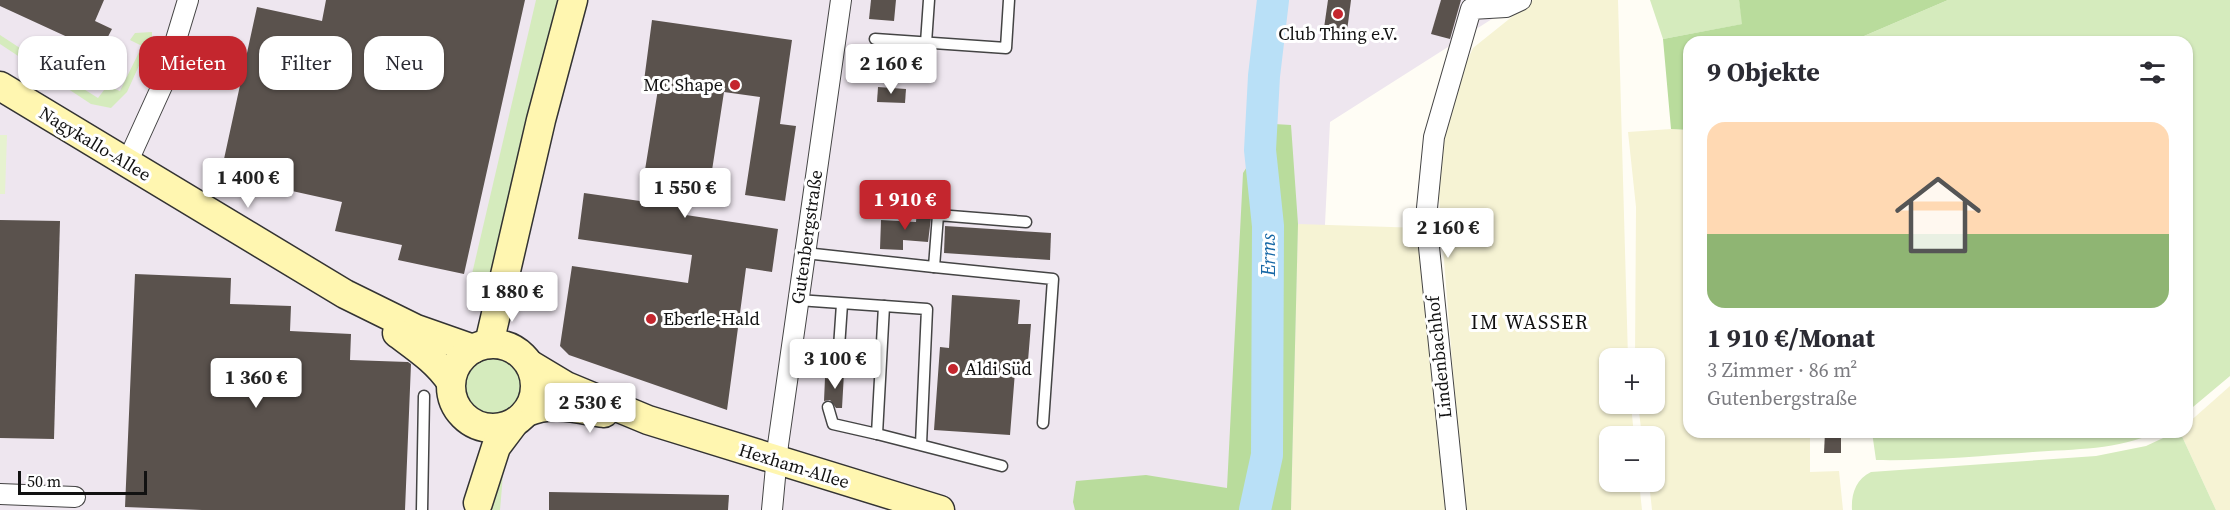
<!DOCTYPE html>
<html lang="de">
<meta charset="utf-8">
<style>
:root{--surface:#fff;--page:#f2f2f3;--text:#2b2b33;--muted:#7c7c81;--accent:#c4262e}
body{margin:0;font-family:"Source Serif 4",serif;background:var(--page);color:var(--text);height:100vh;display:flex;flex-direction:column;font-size:22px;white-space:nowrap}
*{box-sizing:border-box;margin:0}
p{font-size:20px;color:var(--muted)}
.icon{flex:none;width:33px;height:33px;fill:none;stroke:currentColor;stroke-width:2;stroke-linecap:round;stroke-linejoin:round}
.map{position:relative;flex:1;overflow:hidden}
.panel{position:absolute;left:1683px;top:36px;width:510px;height:402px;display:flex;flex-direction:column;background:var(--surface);border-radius:18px;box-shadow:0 2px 4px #0004}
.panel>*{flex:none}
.top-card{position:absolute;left:18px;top:36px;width:570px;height:54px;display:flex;gap:12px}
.controls{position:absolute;left:1599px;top:348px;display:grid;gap:12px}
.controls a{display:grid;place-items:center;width:66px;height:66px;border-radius:12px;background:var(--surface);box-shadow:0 2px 4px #0004;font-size:30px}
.scale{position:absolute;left:18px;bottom:15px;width:129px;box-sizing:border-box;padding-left:6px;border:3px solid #111;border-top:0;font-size:16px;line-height:21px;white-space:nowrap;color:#111;-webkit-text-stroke:4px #fff;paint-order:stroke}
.price{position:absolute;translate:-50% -51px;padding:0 14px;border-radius:6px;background:#fff;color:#222;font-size:20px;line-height:39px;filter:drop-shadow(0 2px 3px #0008)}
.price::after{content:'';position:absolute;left:50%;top:36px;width:18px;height:14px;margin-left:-9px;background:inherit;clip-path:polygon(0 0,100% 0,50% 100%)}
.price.current{background:var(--accent);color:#fff}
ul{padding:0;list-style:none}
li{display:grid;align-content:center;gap:12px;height:318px;padding:0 24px}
li span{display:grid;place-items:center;height:186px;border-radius:18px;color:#555}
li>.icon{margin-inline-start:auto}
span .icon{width:108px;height:108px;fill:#fffc;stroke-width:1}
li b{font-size:26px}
h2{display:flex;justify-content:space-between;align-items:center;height:72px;padding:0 24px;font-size:26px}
.chip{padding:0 21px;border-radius:18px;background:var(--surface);box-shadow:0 2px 4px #0004;font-size:21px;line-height:54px}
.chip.current{background:var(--accent);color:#fff}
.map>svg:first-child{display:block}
.industrial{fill:#eee6ef}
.farmland{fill:#f6f3d4}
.green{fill:#d5ebbd}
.forest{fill:#b9dc9c}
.pitch{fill:#e6f2cf}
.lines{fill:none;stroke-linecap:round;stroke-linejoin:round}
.river{stroke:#b9e0f7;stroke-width:32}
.building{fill:#5a524d}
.lane-casing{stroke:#444;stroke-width:13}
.street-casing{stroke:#444;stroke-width:22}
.secondary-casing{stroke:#333;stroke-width:31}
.lane{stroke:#fff;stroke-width:10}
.street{stroke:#fff;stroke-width:20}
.secondary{stroke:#fff6b0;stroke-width:28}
.poi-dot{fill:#c4262e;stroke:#fff;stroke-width:2}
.labels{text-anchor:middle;stroke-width:6;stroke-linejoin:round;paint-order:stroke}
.poi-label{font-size:18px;fill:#111;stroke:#fff;text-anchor:start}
.street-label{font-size:18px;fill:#111;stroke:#fff}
.water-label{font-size:20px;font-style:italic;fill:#1768a6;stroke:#fff}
.neighbourhood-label{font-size:20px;letter-spacing:1.5px;fill:#111;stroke:#fff}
</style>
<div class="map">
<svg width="2230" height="510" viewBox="0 0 2230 510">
<rect width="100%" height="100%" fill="#fffdf5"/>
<!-- industrial -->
<path class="industrial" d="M 0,0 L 1513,0 L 1514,5 L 1330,122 L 1311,510 L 0,510 Z"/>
<!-- farmland -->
<g class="farmland">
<path d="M 1533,0 L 1618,0 L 1628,358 L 1610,358 L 1610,404 L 1631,404 L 1634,436 L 1610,436 L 1610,482 L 1639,482 L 1642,510 L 1464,510 L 1438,185 L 1443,133 L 1461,74 L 1473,48 Z"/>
<path d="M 1671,129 L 1689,130 L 1689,432 L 1810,432 L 1810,472 L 1839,471 L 1843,510 L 1652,510 L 1649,482 L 1654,482 L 1654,436 L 1642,436 L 1638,404 L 1654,404 L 1654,358 L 1635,358 L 1636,207 L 1628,132 Z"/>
<path d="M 1298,224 L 1422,228 L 1448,510 L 1291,510 Z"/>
<path d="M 2230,386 L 2230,510 L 2216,510 L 2180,432 L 2187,432 L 2187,424 Z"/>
</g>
<!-- green -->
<g class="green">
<path d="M 536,0 L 564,0 L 491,300 L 468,291 Z"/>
<path d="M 1650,0 L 1739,0 L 1743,24 L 1663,39 Z"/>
<path d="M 1948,0 L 2230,0 L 2230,376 L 2187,412 L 2187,42 L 1850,42 Z"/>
<path d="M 152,32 L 152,37 L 127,92 L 111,108 L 91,104 L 0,44 L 0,35 L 23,50 L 31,39 L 36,42 L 29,54 L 61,74 L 68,63 L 74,66 L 66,78 L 98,98 L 107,86 L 120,91 L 142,46 L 130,40 L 135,33 Z"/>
<circle cx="493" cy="387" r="33"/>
<path d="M 1872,432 L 2156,432 C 2119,450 2074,449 2033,452 C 1981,456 1929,461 1876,460 Z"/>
<path d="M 2176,432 L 2180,432 L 2216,510 L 1852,510 C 1851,494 1856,479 1871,472 L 2096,456 L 2146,446 Z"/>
<path d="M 504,463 L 500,510 L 489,510 Z"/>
</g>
<!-- forest -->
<g class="forest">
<path d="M 1739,0 L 1948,0 L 1850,42 L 1689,42 L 1689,130 L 1671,129 L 1663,39 L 1742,24 Z"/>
<path d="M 1274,124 L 1291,125 L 1298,224 L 1291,510 L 1075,510 L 1073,502 L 1076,481 L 1146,475 L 1227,488 L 1243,173 Z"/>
</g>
<!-- pitch -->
<path class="pitch" d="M 0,135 L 7,135 L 5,194 L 0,194 Z"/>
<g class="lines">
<!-- river -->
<path class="river" d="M 1255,510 L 1267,455 L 1268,226 L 1260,150 L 1264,76 L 1273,0"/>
</g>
<!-- building -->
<g class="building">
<path d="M 0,0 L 104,0 L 95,21 L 112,29 L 100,52 L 0,6 Z"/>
<path d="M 326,0 L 525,0 L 464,274 L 398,260 L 402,245 L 335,231 L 342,202 L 283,189 L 287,173 L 224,159 L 257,7 L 322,21 Z"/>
<path d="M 871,0 L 896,0 L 894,21 L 869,19 Z"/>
<path d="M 1328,0 L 1351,0 L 1347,31 L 1324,28 Z"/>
<path d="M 1441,0 L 1461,0 L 1450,39 L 1431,34 Z"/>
<path d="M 652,20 L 792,40 L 780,124 L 796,126 L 785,201 L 745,195 L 760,97 L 724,92 L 709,190 L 690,187 L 686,215 L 778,229 L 772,272 L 746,268 L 727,410 L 569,355 L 560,346 L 572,266 L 688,283 L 692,255 L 578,239 L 584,193 L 640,201 L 659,83 L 644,81 Z"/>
<path d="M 878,87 L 906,89 L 905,103 L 877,102 Z"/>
<path d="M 917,209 L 932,210 L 928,242 L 903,240 L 903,250 L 880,249 L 881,220 L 916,222 Z"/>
<path d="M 0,220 L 60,221 L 54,439 L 0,438 Z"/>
<path d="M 945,226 L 1051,233 L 1050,260 L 944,253 Z"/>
<path d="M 135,274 L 231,278 L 230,304 L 291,306 L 290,331 L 351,334 L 350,360 L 408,362 L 411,364 L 405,510 L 202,510 L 125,507 Z"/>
<path d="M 952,295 L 1020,300 L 1018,324 L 1031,324 L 1027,373 L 1015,372 L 1010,435 L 934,430 L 940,347 L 949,348 Z"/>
<path d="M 839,373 L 844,373 L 842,408 L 836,408 L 830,400 L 824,401 L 825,378 L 832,379 Z"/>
<path d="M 1825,432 L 1841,432 L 1841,453 L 1824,453 Z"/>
<path d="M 549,492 L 729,495 L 728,510 L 549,510 Z"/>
</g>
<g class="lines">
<!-- lane casing -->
<g class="lane-casing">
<g id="lane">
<path d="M 875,39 L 1006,48 L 1009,0"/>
<path d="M 926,43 L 929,0"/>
<path d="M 805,253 L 934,267 L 938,215 L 1026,222"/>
<path d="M 934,267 L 1053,279 L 1043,423"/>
<path d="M 798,300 L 927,309 L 921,444"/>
<path d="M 830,372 L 838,362 L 842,304"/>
<path d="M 828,407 L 833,424 L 877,434 L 884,306"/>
<path d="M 877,434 L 1002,466"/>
<path d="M 422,510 L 424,396"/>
</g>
</g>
<!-- street casing -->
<g class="street-casing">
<g id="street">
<path d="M 127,163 L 162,86 L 188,0"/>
<path d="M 0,494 L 75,497"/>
<path d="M 772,510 L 778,445 L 841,0"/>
<path d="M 1456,510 L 1426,218 L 1434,137 L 1471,9 L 1506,7 L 1521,0"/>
</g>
</g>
<!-- secondary casing -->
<g class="secondary-casing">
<g id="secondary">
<path d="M 0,86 L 345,294 L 416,329 L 473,349"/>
<path d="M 397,333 C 417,348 437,361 451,382"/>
<circle cx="493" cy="386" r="42"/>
<path d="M 489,344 L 541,120 L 573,0"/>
<path d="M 531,365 L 566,386 L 648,420 L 940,510"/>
<path d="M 527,412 C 552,401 578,409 604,413"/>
<path d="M 478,503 L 496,447 L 514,423"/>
</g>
</g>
<!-- lane -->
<use href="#lane" class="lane"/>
<!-- street -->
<use href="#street" class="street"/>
<!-- secondary -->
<use href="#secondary" class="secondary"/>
</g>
<!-- markers -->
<g class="poi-dot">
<circle cx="1338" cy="14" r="6"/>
<circle cx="735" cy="85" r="6"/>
<circle cx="651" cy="319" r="6"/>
<circle cx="953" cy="369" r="6"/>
</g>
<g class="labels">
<!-- poi labels -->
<g class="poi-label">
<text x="1338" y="40" text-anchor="middle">Club Thing e.V.</text>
<text x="723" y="91" text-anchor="end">MC Shape</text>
<text x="663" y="325">Eberle-Hald</text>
<text x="965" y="375">Aldi Süd</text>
</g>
<!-- street labels -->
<g class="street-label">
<text transform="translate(95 144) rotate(31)" y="6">Nagykallo-Allee</text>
<text transform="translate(807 237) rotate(-82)" y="6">Gutenbergstraße</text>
<text transform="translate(1439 357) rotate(-96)" y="6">Lindenbachhof</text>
<text transform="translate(794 466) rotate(17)" y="6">Hexham-Allee</text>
</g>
<!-- water labels -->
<g class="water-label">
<text transform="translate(1268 255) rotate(-90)" y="7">Erms</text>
</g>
<!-- neighbourhood labels -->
<g class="neighbourhood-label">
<text x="1530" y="329">IM WASSER</text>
</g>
</g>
</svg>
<div class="controls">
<a>+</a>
<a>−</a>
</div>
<div class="scale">50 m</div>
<b class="price" style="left:891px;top:95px">2 160 €</b>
<b class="price" style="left:248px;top:209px">1 400 €</b>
<b class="price" style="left:685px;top:219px">1 550 €</b>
<b class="price current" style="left:905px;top:231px">1 910 €</b>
<b class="price" style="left:1448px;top:259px">2 160 €</b>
<b class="price" style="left:512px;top:323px">1 880 €</b>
<b class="price" style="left:835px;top:390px">3 100 €</b>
<b class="price" style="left:256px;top:409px">1 360 €</b>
<b class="price" style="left:590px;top:434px">2 530 €</b>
<div class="top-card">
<a class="chip">Kaufen</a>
<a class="chip current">Mieten</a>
<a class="chip">Filter</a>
<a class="chip">Neu</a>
</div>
<section class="panel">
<h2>9 Objekte<svg class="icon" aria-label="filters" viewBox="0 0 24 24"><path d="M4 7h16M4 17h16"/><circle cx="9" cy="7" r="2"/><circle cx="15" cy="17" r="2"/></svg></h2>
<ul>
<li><span style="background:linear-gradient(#ffd9b3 60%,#8fb573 0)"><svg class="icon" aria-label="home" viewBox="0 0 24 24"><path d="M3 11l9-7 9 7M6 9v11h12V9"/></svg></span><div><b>1 910 €/Monat</b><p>3 Zimmer · 86 m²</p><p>Gutenbergstraße</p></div></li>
</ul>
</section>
</div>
